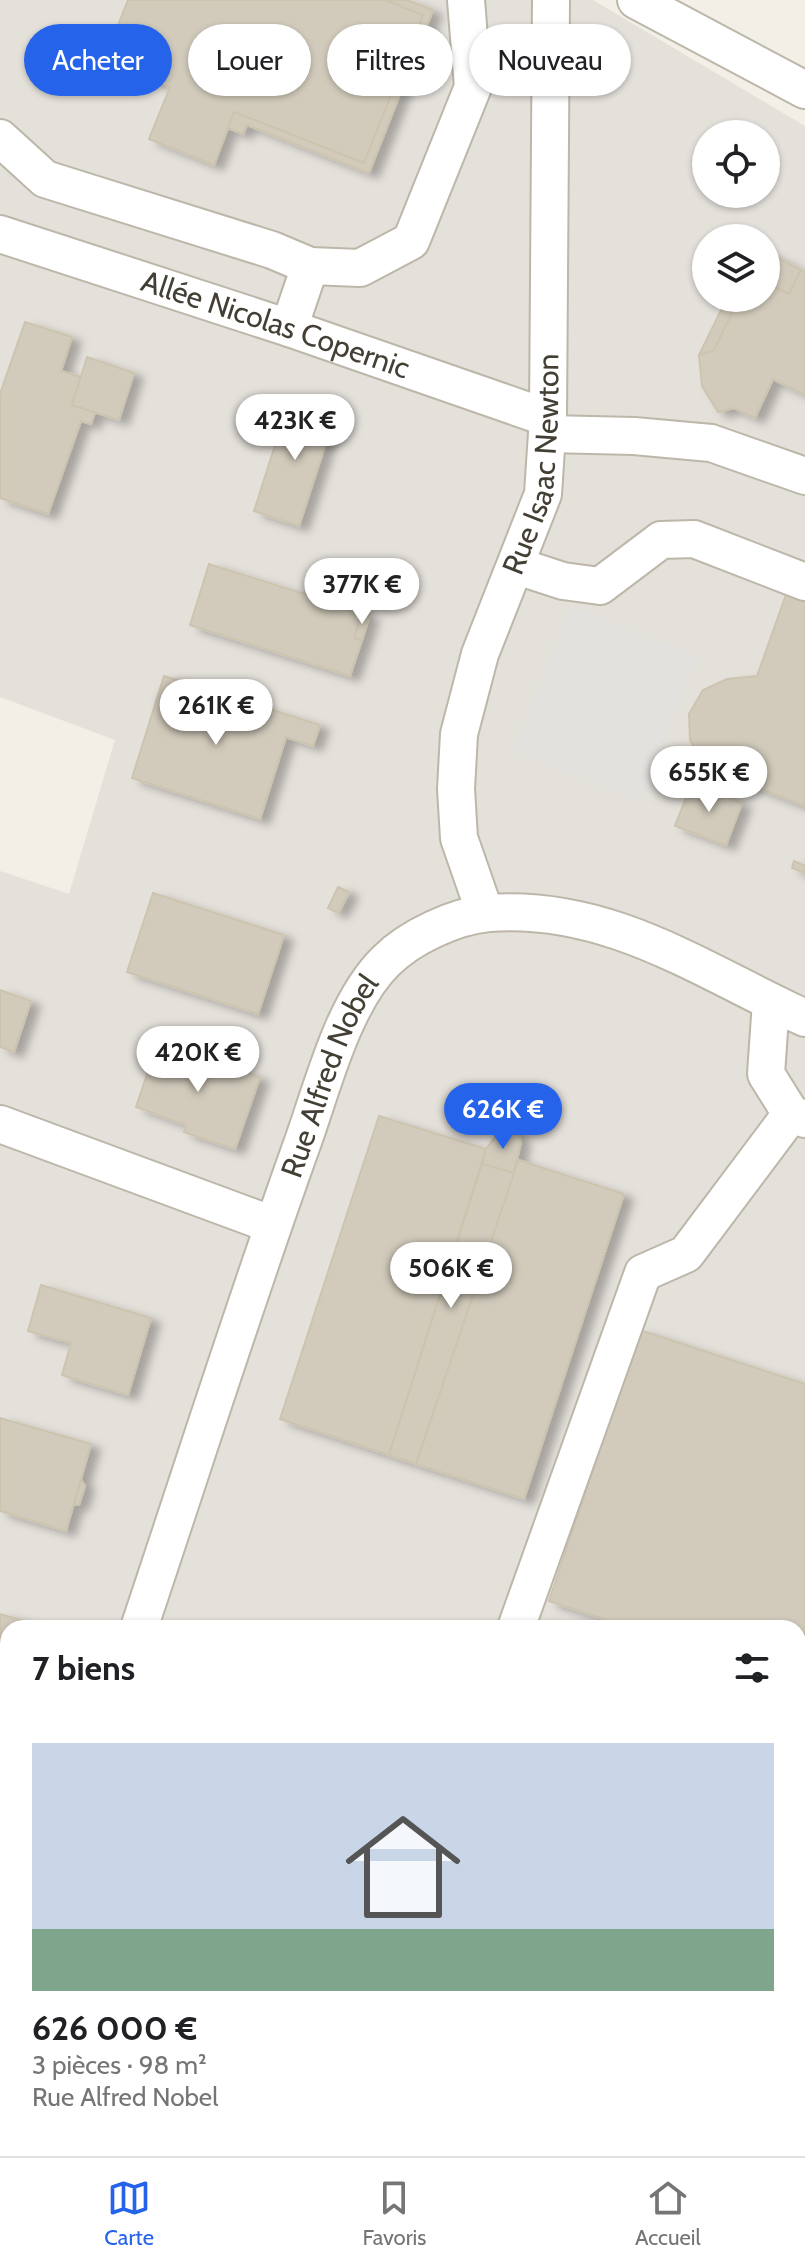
<!DOCTYPE html>
<html lang="fr">
<meta charset="utf-8">
<style>
:root{--surface:#fff;--page:#f2f2f2;--text:#202124;--muted:#757577;--line:#e0e0e0;--accent:#2563eb}
body{margin:0;font-family:Cabin,sans-serif;background:var(--page);color:var(--text);height:100vh;display:flex;flex-direction:column;font-size:30px;white-space:nowrap}
*{box-sizing:border-box;margin:0}
p{font-size:26px;color:var(--muted)}
.icon{flex:none;width:44px;height:44px;fill:none;stroke:currentColor;stroke-width:2;stroke-linecap:round;stroke-linejoin:round}
.map{position:relative;flex:1;overflow:hidden}
.side{position:absolute;left:0px;top:1620px;width:806px;height:536px;display:flex;flex-direction:column;background:var(--surface);border-radius:24px 24px 0 0;box-shadow:0 2px 6px #0004}
.side>*{flex:none}
.hud{position:absolute;left:24px;top:24px;width:758px;height:72px;display:flex;gap:16px}
.fabs{position:absolute;left:692px;top:120px;display:grid;gap:16px}
.fabs a{display:grid;place-items:center;width:88px;height:88px;border-radius:50%;background:var(--surface);box-shadow:0 2px 6px #0004;font-size:40px}
.price{position:absolute;translate:-50% -68px;padding:0 18px;border-radius:28px;background:#fff;color:#222;font-size:26px;line-height:52px;filter:drop-shadow(0 2px 4px #0008)}
.price::after{content:'';position:absolute;left:50%;top:48px;width:24px;height:18px;margin-left:-12px;background:inherit;clip-path:polygon(0 0,100% 0,50% 100%)}
.price.active{background:var(--accent);color:#fff}
ul{padding:0;list-style:none}
li{display:grid;align-content:center;gap:16px;height:424px;padding:0 32px}
li+li{border-top:2px solid var(--line)}
li span{display:grid;place-items:center;height:248px;border-radius:0px;color:#555}
li>.icon{margin-inline-start:auto}
span .icon{width:144px;height:144px;fill:#fffc;stroke-width:1}
li b{font-size:34px}
h2{display:flex;justify-content:space-between;align-items:center;height:96px;padding:0 32px;font-size:34px}
.chip{padding:0 28px;border-radius:36px;background:var(--surface);box-shadow:0 2px 6px #0004;font-size:28px;line-height:72px}
.chip.active{background:var(--accent);color:#fff}
.menu{display:flex;justify-content:space-around;align-items:center;height:112px;border-top:2px solid var(--line);background:var(--surface);font-size:22px;color:var(--muted)}
.menu a{display:grid;justify-items:center;gap:4px}
.menu .active{color:var(--accent)}
.map>svg:first-child{display:block}
.industrial{fill:#e4e0da;fill-rule:evenodd}
.parking{fill:#e3e1dd}
.building{fill:#d2cbbc;stroke:#cdc4af;stroke-width:2;filter:url(#shadow)}
.lines{fill:none;stroke-linecap:round;stroke-linejoin:round}
.minor-casing{stroke:#bcb7a9;stroke-width:40}
.minor{stroke:#fff;stroke-width:36}
.labels{text-anchor:middle;stroke-width:6;stroke-linejoin:round;paint-order:stroke}
.street-label{font-size:30px;fill:#443f35;stroke:#fff}
</style>
<div class="map">
<svg width="805" height="2156" viewBox="0 0 805 2156">
<defs>
<filter id="shadow"><feDropShadow dx="9" dy="5" stdDeviation="4" flood-color="#0004"/></filter>
</defs>
<rect width="100%" height="100%" fill="#f2efe6"/>
<!-- industrial -->
<path class="industrial" d="M 0,0 L 593,0 L 805,126 L 805,2156 L 0,2156 L 0,871 L 69,894 L 115,740 L 0,697 ZM 706,134 L 766,134 L 766,194 L 706,194 ZM 706,238 L 766,238 L 766,298 L 706,298 ZM 8,1628 L 798,1628 L 798,2148 L 8,2148 Z"/>
<!-- parking -->
<path class="parking" d="M 570,607 L 697,657 L 640,801 L 513,751 Z"/>
<!-- building -->
<g class="building">
<path d="M 128,0 L 386,0 L 423,15 L 364,163 L 234,112 L 214,165 L 149,139 L 170,87 L 104,61 Z"/>
<path d="M 386,0 L 407,0 L 433,10 L 369,173 L 247,125 L 243,134 L 228,128 L 234,112 L 364,163 L 423,15 Z"/>
<path d="M 766,252 L 801,270 L 789,294 L 766,283 Z"/>
<path d="M 801,270 L 805,271 L 805,395 L 773,379 L 755,418 L 734,408 L 718,412 L 702,386 L 699,355 L 714,350 L 739,298 L 766,298 L 766,283 L 789,294 Z"/>
<path d="M 727,298 L 739,298 L 714,350 L 699,355 Z"/>
<path d="M 25,322 L 72,337 L 61,371 L 81,377 L 72,405 L 95,412 L 91,424 L 81,421 L 48,514 L 0,498 L 0,394 Z"/>
<path d="M 87,357 L 134,373 L 119,420 L 72,405 Z"/>
<path d="M 290,398 L 336,412 L 299,526 L 254,511 Z"/>
<path d="M 209,564 L 362,612 L 354,638 L 362,640 L 350,676 L 190,625 Z"/>
<path d="M 788,589 L 805,595 L 805,806 L 716,772 L 701,760 L 690,740 L 689,714 L 703,690 L 727,679 L 757,676 Z"/>
<path d="M 362,612 L 370,615 L 362,640 L 354,638 Z"/>
<path d="M 164,676 L 320,725 L 313,746 L 286,737 L 260,819 L 132,778 Z"/>
<path d="M 718,772 L 724,775 L 718,793 L 710,790 Z"/>
<path d="M 692,782 L 742,803 L 726,845 L 675,826 Z"/>
<path d="M 794,861 L 805,866 L 805,873 L 792,868 Z"/>
<path d="M 338,887 L 349,892 L 338,913 L 328,908 Z"/>
<path d="M 153,893 L 284,935 L 258,1014 L 127,972 Z"/>
<path d="M 0,990 L 31,1001 L 14,1052 L 0,1047 Z"/>
<path d="M 158,1042 L 260,1077 L 235,1149 L 184,1132 L 186,1125 L 136,1107 Z"/>
<path d="M 379,1116 L 486,1149 L 389,1455 L 280,1419 Z"/>
<path d="M 502,1128 L 518,1133 L 521,1142 L 514,1173 L 482,1164 L 486,1149 Z"/>
<path d="M 518,1160 L 624,1194 L 524,1499 L 416,1464 Z"/>
<path d="M 482,1164 L 514,1173 L 416,1464 L 389,1455 Z"/>
<path d="M 41,1285 L 151,1318 L 128,1395 L 62,1375 L 71,1343 L 28,1331 Z"/>
<path d="M 640,1330 L 805,1384 L 805,1686 L 798,1684 L 798,1628 L 631,1628 L 549,1601 Z"/>
<path d="M 0,1418 L 91,1444 L 66,1531 L 0,1511 Z"/>
<path d="M 81,1480 L 85,1486 L 79,1505 L 74,1505 Z"/>
<path d="M 0,1614 L 49,1628 L 8,1628 L 8,1686 L 0,1684 Z"/>
<path d="M 0,1684 L 8,1686 L 8,1714 L 0,1712 Z"/>
<path d="M 77,2148 L 232,2148 L 229,2156 L 74,2156 Z"/>
<path d="M 525,2148 L 719,2148 L 742,2156 L 548,2156 Z"/>
</g>
<g class="lines">
<!-- minor casing -->
<g class="minor-casing">
<g id="minor">
<path d="M 636,0 L 805,90"/>
<path d="M 0,138 L 45,179 L 272,250 L 310,266 L 360,268 L 411,241 L 473,87 L 466,0"/>
<path id="s1" d="M 0,234 L 289,328 L 548,418"/>
<path d="M 289,328 L 310,266"/>
<path d="M 548,434 L 634,436 L 711,443 L 805,476"/>
<path d="M 517,566 L 563,581 L 600,586 L 661,540 L 694,539 L 805,582"/>
<path id="s2" d="M 485,913 L 459,838 L 456,789 L 459,734 L 480,654 L 543,494 L 548,418 L 551,0"/>
<path d="M 771,1002 L 766,1074 L 791,1114 L 805,1119"/>
<path d="M 0,1124 L 273,1225"/>
<path id="s3" d="M 139,1628 C 193,1467 244,1306 301,1147 C 322,1090 342,1004 386,961 C 410,937 455,916 489,913 C 608,904 701,970 805,1018"/>
<path d="M 516,1628 L 643,1273 L 686,1254 L 791,1114"/>
<path d="M 798,1832 L 805,1834"/>
<path d="M 0,2050 L 8,2025"/>
<path d="M 798,2108 L 805,2111"/>
<path d="M 351,2156 L 354,2148"/>
<path d="M 399,2156 L 401,2148"/>
</g>
</g>
<!-- minor -->
<use href="#minor" class="minor"/>
</g>
<g class="labels">
<!-- street labels -->
<g class="street-label">
<text dy="10" stroke="none"><textPath href="#s1" startOffset="290">Allée Nicolas Copernic</textPath></text>
<text dy="10" stroke="none"><textPath href="#s2" startOffset="466">Rue Isaac Newton</textPath></text>
<text dy="10" stroke="none"><textPath href="#s3" startOffset="584">Rue Alfred Nobel</textPath></text>
</g>
</g>
</svg>
<div class="fabs">
<a><svg class="icon" aria-label="locate" viewBox="0 0 24 24"><circle cx="12" cy="12" r="6"/><path d="M12 2v4M12 18v4M2 12h4M18 12h4"/></svg></a>
<a><svg class="icon" aria-label="layers" viewBox="0 0 24 24"><path d="M12 4l9 5-9 5-9-5zM3 14l9 5 9-5"/></svg></a>
</div>
<b class="price" style="left:295px;top:462px">423K €</b>
<b class="price" style="left:362px;top:626px">377K €</b>
<b class="price" style="left:216px;top:747px">261K €</b>
<b class="price" style="left:709px;top:814px">655K €</b>
<b class="price" style="left:198px;top:1094px">420K €</b>
<b class="price active" style="left:503px;top:1151px">626K €</b>
<b class="price" style="left:451px;top:1310px">506K €</b>
<div class="hud">
<a class="chip active">Acheter</a>
<a class="chip">Louer</a>
<a class="chip">Filtres</a>
<a class="chip">Nouveau</a>
</div>
<section class="side">
<h2>7 biens<svg class="icon" aria-label="filters" viewBox="0 0 24 24"><path d="M4 7h16M4 17h16"/><circle cx="9" cy="7" r="2"/><circle cx="15" cy="17" r="2"/></svg></h2>
<ul>
<li><span style="background:linear-gradient(#c9d6e8 75%,#7fa58c 0)"><svg class="icon" aria-label="home" viewBox="0 0 24 24"><path d="M3 11l9-7 9 7M6 9v11h12V9"/></svg></span><div><b>626 000 €</b><p>3 pièces · 98 m²</p><p>Rue Alfred Nobel</p></div></li>
</ul>
</section>
</div>
<nav class="menu">
<a class="active"><svg class="icon" aria-label="map" viewBox="0 0 24 24"><path d="M3 6l6-2 6 2 6-2v14l-6 2-6-2-6 2zM9 4v14M15 6v14"/></svg>Carte</a>
<a><svg class="icon" aria-label="saved" viewBox="0 0 24 24"><path d="M7 4h10v16l-5-4-5 4z"/></svg>Favoris</a>
<a><svg class="icon" aria-label="home" viewBox="0 0 24 24"><path d="M3 11l9-7 9 7M6 9v11h12V9"/></svg>Accueil</a>
</nav>
